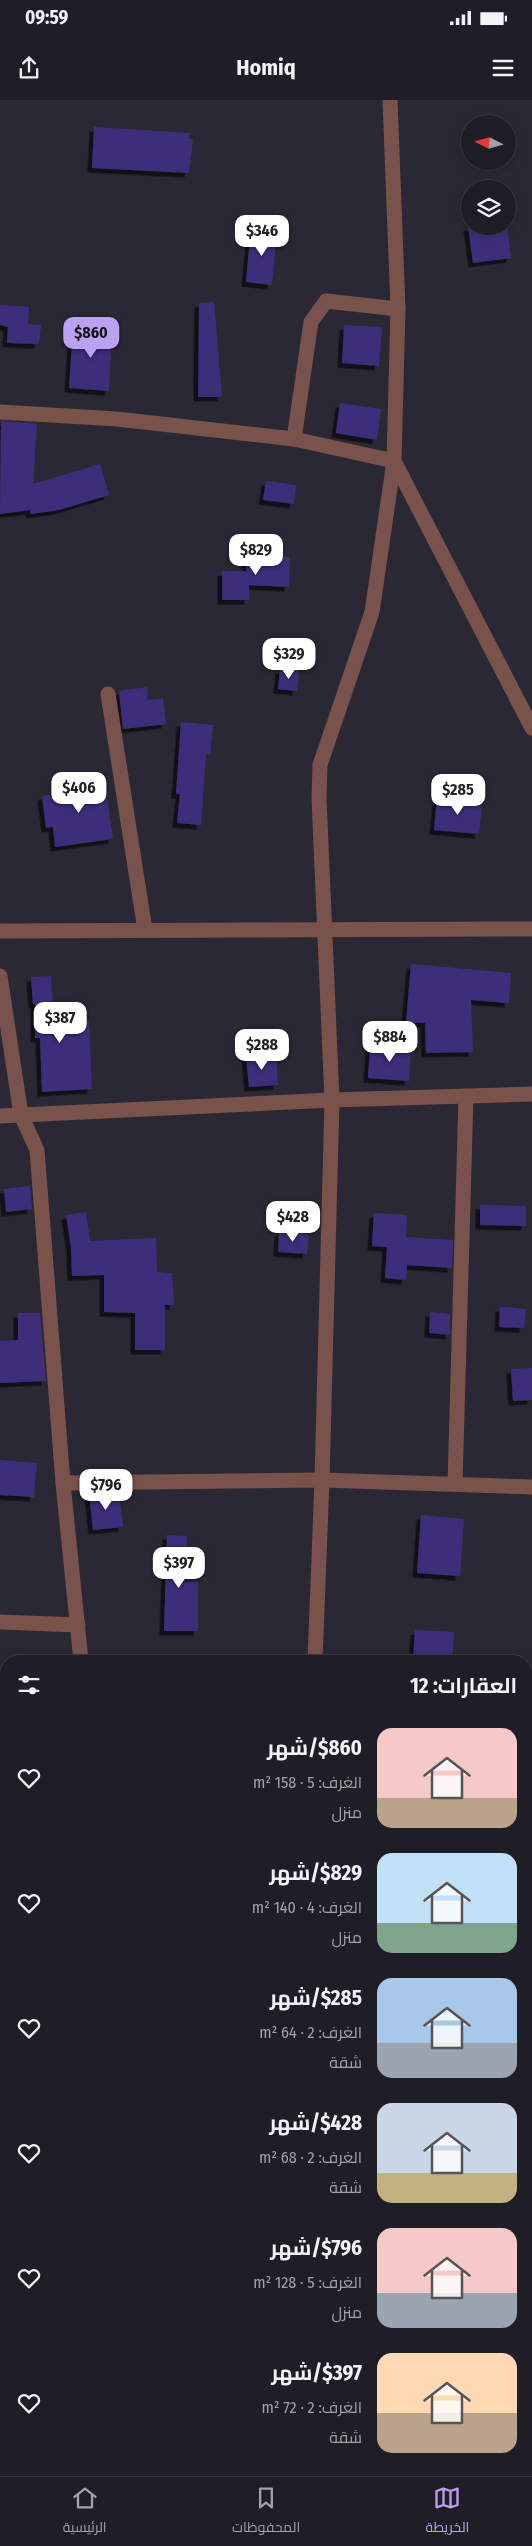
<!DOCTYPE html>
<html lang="ar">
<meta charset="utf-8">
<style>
:root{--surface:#1f1e27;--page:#2c2b33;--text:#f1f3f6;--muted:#a1a2a7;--line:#3c3c44;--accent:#bca0f2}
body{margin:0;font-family:"Fira Sans Condensed",Cairo,sans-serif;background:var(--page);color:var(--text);direction:rtl;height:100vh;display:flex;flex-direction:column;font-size:19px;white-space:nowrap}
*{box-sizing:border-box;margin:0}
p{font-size:16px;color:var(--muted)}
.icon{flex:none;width:28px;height:28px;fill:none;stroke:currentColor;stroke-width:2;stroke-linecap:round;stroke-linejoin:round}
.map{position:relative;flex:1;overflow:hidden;direction:ltr}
.drawer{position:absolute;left:0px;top:1555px;width:532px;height:821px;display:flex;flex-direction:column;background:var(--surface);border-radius:20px 20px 0 0;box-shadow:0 2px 8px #0003,0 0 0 1px var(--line);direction:rtl}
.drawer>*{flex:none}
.needle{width:32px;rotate:276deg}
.tools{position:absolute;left:461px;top:15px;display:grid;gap:10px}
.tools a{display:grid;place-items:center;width:55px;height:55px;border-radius:50%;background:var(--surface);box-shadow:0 2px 8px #0003,0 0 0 1px var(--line);font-size:25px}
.price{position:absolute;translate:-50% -42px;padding:0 11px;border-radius:10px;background:#fff;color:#222;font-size:16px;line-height:32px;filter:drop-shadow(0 1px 2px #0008)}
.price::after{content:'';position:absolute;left:50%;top:30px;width:15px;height:11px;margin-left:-8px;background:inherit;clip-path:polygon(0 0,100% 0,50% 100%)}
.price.active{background:var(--accent);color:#111}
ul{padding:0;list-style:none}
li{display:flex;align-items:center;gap:15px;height:125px;padding:0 15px}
li span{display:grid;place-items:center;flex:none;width:140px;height:100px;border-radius:15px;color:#555}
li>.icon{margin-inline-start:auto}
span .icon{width:60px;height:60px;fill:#fffc;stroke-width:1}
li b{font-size:21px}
h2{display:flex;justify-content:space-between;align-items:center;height:60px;padding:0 15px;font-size:21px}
.status{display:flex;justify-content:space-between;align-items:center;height:35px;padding:0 25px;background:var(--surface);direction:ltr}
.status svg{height:14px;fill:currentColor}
header{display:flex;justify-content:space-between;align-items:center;height:65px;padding:0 15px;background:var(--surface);font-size:22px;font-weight:700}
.dock{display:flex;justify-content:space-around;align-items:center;height:70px;border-top:1px solid var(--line);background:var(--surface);font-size:14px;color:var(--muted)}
.dock a{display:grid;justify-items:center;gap:2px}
.dock .active{color:var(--accent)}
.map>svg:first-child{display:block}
.building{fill:#3e2f7b;filter:url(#shadow)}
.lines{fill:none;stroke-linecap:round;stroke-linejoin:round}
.minor{stroke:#7a524c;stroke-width:15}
</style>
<div class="status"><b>09:59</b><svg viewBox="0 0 49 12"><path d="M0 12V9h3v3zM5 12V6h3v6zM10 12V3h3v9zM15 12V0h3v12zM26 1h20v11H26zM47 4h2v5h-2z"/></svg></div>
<header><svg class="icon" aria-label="menu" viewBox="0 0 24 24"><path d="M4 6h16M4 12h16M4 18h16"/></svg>Homiq<svg class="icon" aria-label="share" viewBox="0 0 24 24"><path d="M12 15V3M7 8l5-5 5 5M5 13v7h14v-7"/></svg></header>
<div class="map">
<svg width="532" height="2376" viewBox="0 0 532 2376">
<defs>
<filter id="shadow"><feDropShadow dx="-4.5" dy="4.5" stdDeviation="0" flood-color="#0009"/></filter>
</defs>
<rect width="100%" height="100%" fill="#292834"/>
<!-- building -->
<g class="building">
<path d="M 94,27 L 190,33 L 189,39 L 193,39 L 189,73 L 92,68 Z"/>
<path d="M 468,126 L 507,126 L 511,158 L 473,163 Z"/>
<path d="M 251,128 L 277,131 L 272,185 L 246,182 Z"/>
<path d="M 214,202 L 222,297 L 198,297 L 199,203 Z"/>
<path d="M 0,205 L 29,207 L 28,224 L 41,225 L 39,244 L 7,243 L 8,227 L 0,225 Z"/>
<path d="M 344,225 L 382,227 L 379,266 L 342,263 Z"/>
<path d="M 73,228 L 112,230 L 109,291 L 69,288 Z"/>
<path d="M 340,303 L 381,309 L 377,340 L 336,333 Z"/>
<path d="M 1,321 L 37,324 L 33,384 L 100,364 L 109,395 L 59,410 L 31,414 L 30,410 L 0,414 Z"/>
<path d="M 266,381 L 296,385 L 294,404 L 263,400 Z"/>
<path d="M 247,455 L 290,457 L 289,487 L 249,485 L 249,500 L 222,500 L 222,471 L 246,471 Z"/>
<path d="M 280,569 L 299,570 L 297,591 L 278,589 Z"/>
<path d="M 148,587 L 147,600 L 163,598 L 166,624 L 123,629 L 119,591 Z"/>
<path d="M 181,622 L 213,625 L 210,655 L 206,654 L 201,725 L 177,723 L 180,694 L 176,694 Z"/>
<path d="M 104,677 L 113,739 L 55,747 L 53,727 L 46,728 L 42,696 L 75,691 L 74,680 Z"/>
<path d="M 437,698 L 482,702 L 479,734 L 434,730 Z"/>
<path d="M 411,864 L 511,873 L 509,903 L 471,900 L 473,952 L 426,953 L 425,923 L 406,922 Z"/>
<path d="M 51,876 L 54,921 L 89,921 L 92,989 L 42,992 L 40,938 L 35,938 L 35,904 L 33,904 L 31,877 Z"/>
<path d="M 411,944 L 409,981 L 368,978 L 370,947 Z"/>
<path d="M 276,954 L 278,985 L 249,987 L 246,957 Z"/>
<path d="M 30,1086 L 32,1109 L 6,1112 L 4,1089 Z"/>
<path d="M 480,1105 L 526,1106 L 526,1126 L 480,1125 Z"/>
<path d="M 86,1112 L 90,1141 L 156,1138 L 157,1172 L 172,1173 L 174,1205 L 165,1205 L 165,1250 L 135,1250 L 135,1213 L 104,1212 L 104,1175 L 72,1176 L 71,1148 L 66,1115 Z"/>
<path d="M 374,1113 L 407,1115 L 406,1137 L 453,1140 L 452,1168 L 407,1165 L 406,1180 L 385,1178 L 387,1147 L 372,1146 Z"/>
<path d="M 279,1131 L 309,1134 L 307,1154 L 278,1152 Z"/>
<path d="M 500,1207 L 526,1209 L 524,1228 L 499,1227 Z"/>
<path d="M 430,1212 L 450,1214 L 450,1235 L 429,1233 Z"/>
<path d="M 18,1213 L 40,1213 L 46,1281 L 0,1283 L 0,1241 L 18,1240 Z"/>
<path d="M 532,1268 L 532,1300 L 513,1301 L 511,1269 Z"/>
<path d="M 0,1360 L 37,1363 L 34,1397 L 0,1395 Z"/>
<path d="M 119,1392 L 123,1427 L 93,1430 L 89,1393 Z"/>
<path d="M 421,1415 L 464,1419 L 460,1476 L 417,1473 Z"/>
<path d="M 167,1435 L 187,1436 L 185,1482 L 198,1482 L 198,1531 L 164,1531 Z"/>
<path d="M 415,1530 L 454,1532 L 452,1561 L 413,1561 Z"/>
</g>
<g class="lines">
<!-- minor -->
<g class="minor">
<path d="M 0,312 L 117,319 L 294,339 L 394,361 L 532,628"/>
<path d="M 294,339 L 311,222 L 326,201 L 398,209"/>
<path d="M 108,594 L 145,830"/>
<path d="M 0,831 L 532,829"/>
<path d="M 0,876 L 21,1015 L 37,1050 L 63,1383 L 81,1561"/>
<path d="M 0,1016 L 332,1000 L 532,994"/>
<path d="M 63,1383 L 322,1380 L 532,1387"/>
<path d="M 455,1384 L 466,996"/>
<path d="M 0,1522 L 78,1525"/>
<path d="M 315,1561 L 322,1380 L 332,1000 L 319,698 L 320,665 L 372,512 L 394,361 L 398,209 L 390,0"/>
<path d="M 526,1829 L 532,1830"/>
<path d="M 0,1940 L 6,1941"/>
<path d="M 526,2103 L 532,2103"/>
<path d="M 118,2370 L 118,2376"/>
<path d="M 325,2376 L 325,2370"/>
<path d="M 472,2376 L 472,2370"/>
</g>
</g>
</svg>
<div class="tools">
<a><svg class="needle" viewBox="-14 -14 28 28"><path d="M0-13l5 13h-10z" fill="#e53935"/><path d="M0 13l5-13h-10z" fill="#a1a2a7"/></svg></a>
<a><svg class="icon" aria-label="layers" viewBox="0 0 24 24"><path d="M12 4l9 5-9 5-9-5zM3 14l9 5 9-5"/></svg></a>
</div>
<b class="price" style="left:262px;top:157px">$346</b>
<b class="price active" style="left:91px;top:259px">$860</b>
<b class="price" style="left:256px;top:476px">$829</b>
<b class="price" style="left:289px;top:580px">$329</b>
<b class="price" style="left:79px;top:714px">$406</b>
<b class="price" style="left:458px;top:716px">$285</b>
<b class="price" style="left:60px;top:944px">$387</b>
<b class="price" style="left:390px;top:963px">$884</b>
<b class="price" style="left:262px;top:971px">$288</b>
<b class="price" style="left:293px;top:1143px">$428</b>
<b class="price" style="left:106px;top:1411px">$796</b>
<b class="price" style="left:179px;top:1489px">$397</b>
<section class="drawer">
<h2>العقارات: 12<svg class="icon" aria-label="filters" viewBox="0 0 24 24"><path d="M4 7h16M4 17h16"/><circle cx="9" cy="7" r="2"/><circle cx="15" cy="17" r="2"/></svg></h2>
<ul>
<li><span style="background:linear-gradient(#f6c9c9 70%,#b9a48a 0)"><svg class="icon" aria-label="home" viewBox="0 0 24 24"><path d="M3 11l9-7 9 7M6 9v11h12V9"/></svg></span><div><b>$860/شهر</b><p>الغرف: 5 · 158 m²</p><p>منزل</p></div><svg class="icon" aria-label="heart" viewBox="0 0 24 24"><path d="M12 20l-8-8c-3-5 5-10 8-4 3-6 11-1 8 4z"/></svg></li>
<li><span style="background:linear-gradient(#bfe0f5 70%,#7fa58c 0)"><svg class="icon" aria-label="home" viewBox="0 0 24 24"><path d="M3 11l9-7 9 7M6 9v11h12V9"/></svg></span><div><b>$829/شهر</b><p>الغرف: 4 · 140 m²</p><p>منزل</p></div><svg class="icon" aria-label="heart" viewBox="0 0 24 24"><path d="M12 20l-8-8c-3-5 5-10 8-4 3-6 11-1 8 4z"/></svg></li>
<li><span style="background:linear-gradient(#a9c7e8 65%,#9aa5b1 0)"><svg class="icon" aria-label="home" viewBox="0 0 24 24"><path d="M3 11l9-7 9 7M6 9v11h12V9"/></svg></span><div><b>$285/شهر</b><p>الغرف: 2 · 64 m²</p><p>شقة</p></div><svg class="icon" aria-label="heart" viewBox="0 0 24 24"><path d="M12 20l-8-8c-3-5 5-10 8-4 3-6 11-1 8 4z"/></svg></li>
<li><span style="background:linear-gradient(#c9d6e8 70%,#c2b280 0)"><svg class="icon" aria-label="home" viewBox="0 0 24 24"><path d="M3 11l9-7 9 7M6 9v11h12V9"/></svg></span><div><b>$428/شهر</b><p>الغرف: 2 · 68 m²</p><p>شقة</p></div><svg class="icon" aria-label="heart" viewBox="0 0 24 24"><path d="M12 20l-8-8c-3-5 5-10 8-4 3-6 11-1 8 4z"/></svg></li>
<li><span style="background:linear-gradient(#f6c9c9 65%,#9aa5b1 0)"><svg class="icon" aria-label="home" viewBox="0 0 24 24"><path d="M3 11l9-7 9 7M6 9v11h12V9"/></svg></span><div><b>$796/شهر</b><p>الغرف: 5 · 128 m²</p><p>منزل</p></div><svg class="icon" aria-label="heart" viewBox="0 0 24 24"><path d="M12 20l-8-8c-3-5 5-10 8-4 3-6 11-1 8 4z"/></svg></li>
<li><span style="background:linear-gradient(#ffd9b3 60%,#b9a48a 0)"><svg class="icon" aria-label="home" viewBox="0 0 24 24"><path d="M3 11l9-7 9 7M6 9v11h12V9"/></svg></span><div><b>$397/شهر</b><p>الغرف: 2 · 72 m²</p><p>شقة</p></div><svg class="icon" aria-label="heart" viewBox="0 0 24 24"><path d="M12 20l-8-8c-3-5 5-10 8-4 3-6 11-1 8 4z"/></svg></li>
</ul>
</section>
</div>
<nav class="dock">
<a class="active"><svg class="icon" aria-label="map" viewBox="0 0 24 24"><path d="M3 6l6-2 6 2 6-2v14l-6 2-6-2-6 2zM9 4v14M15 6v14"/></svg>الخريطة</a>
<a><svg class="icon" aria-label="saved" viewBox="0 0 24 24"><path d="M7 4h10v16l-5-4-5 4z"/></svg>المحفوظات</a>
<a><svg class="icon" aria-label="home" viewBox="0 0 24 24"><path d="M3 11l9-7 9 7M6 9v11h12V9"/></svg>الرئيسية</a>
</nav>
